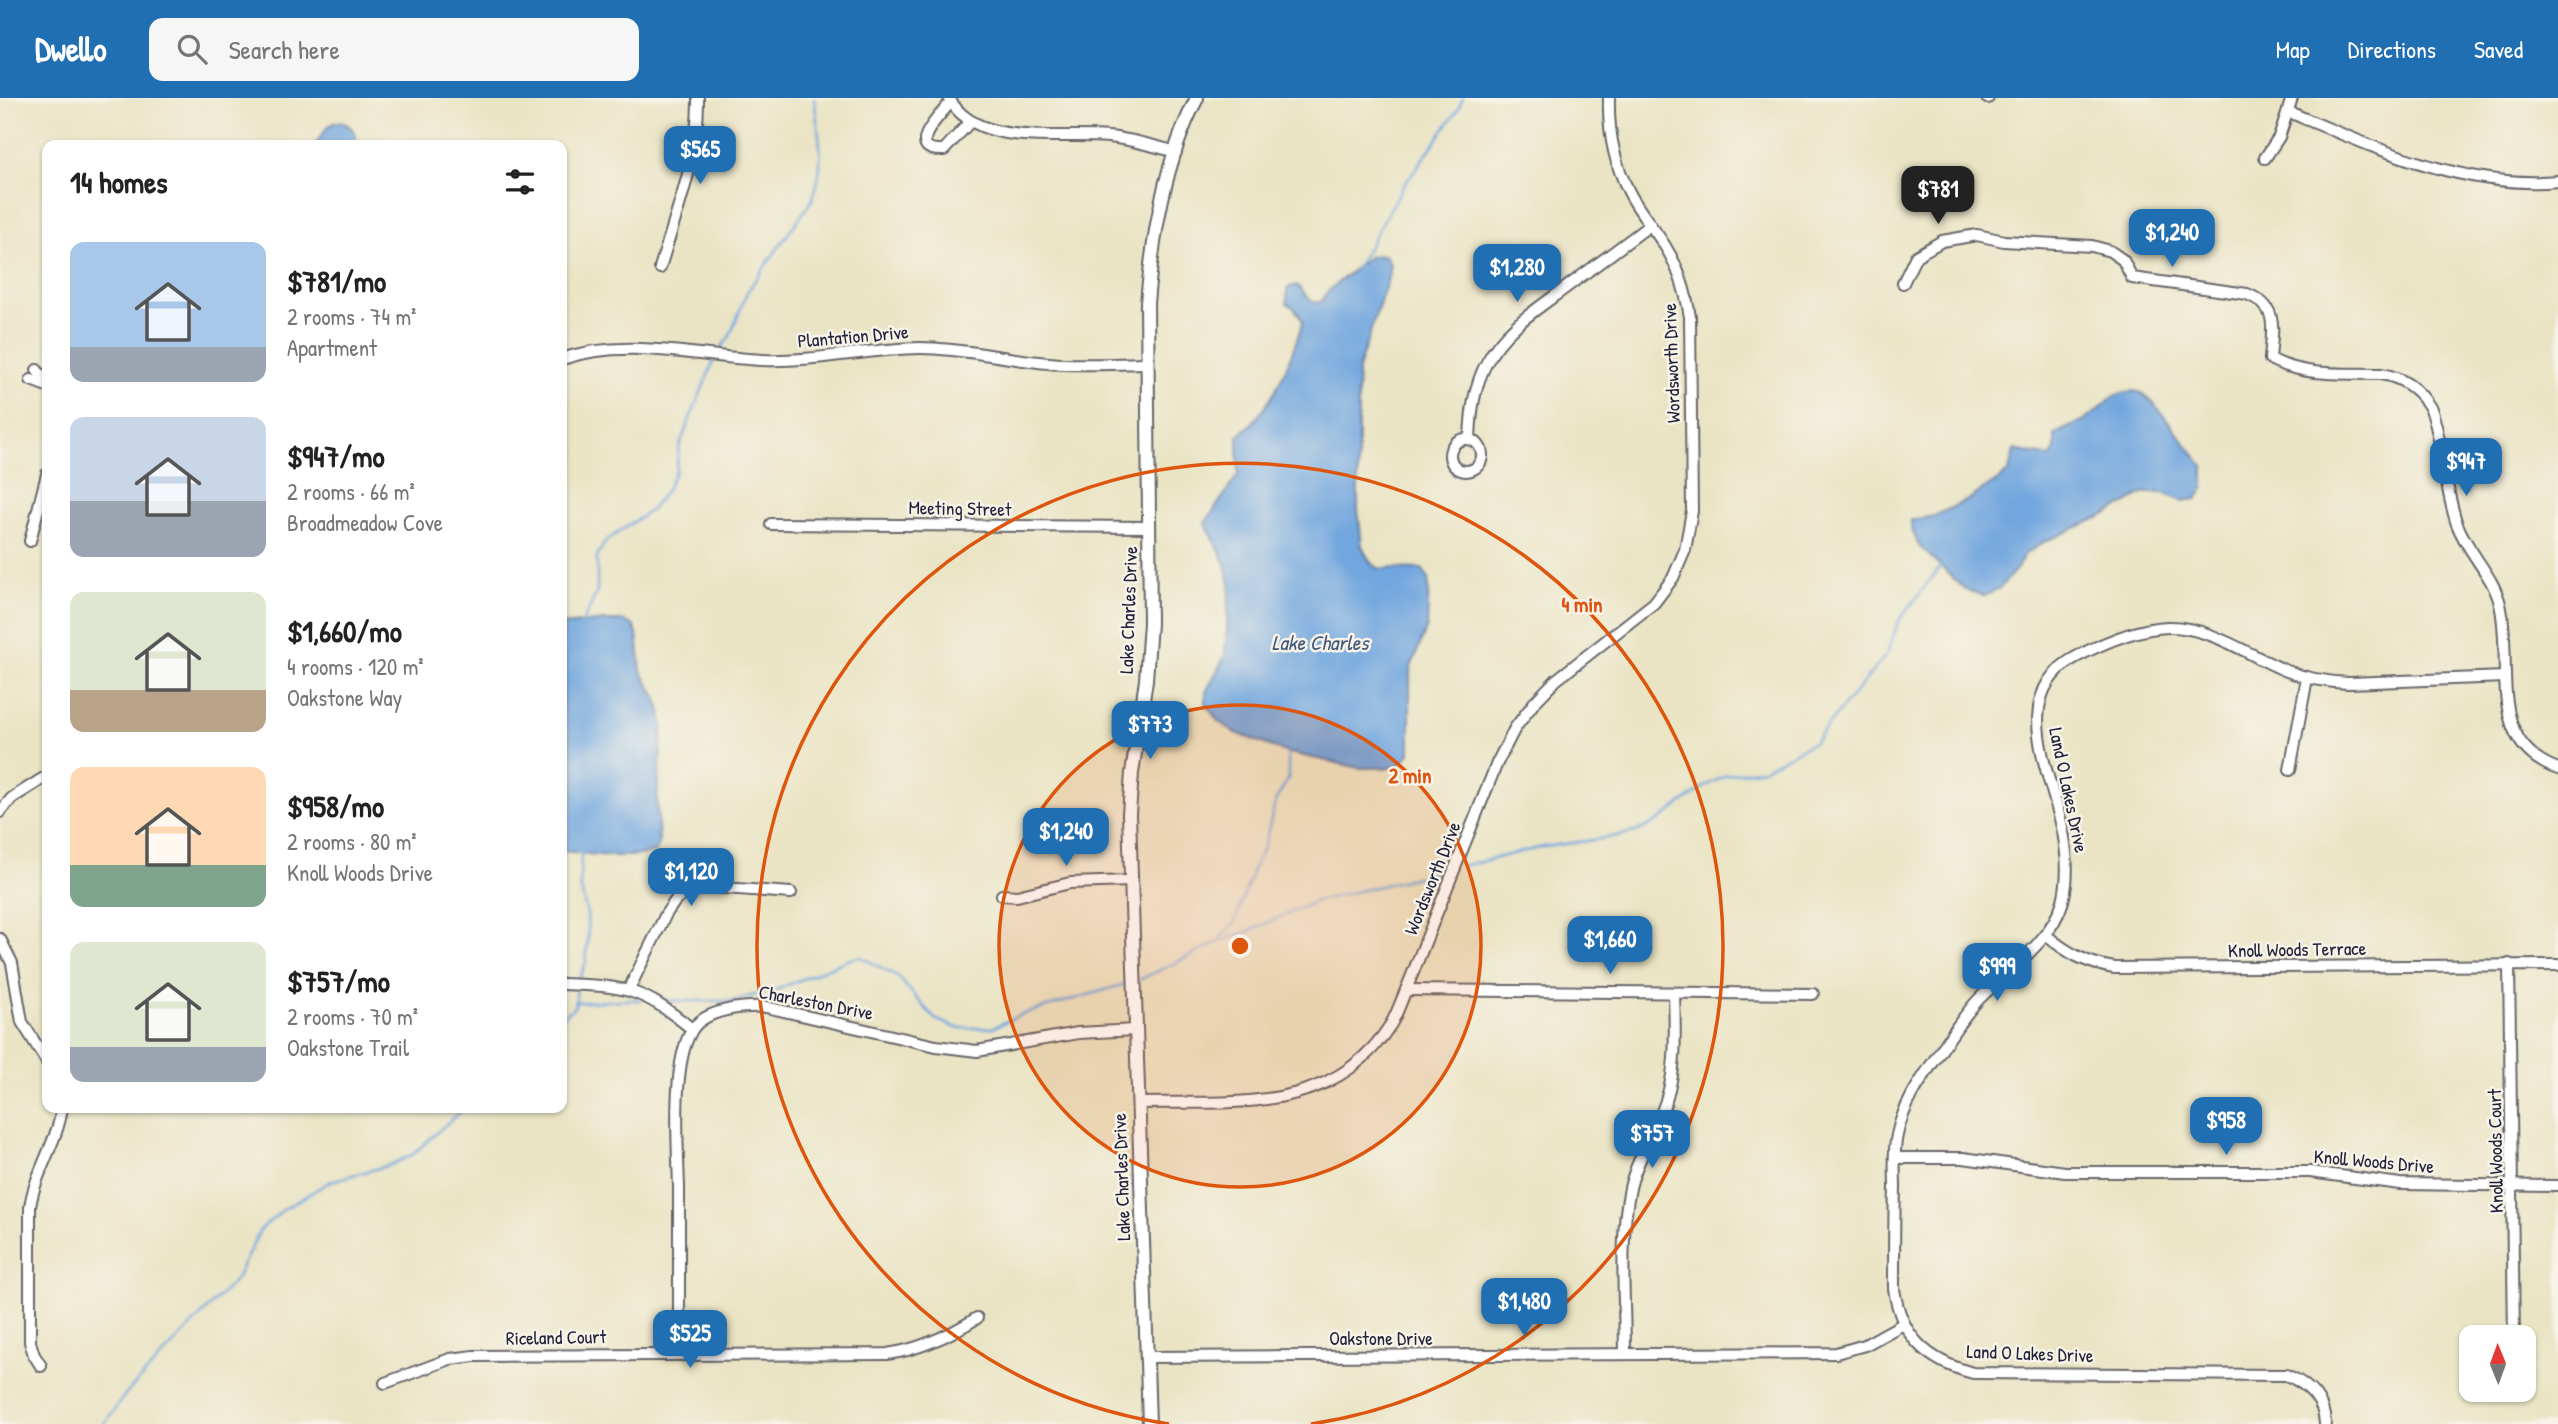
<!DOCTYPE html>
<meta charset="utf-8">
<style>
:root{--surface:#fff;--page:#f6f6f6;--text:#222;--muted:#767676;--accent:#1f6fb2}
body{margin:0;font-family:"Patrick Hand",sans-serif;background:var(--page);color:var(--text);height:100vh;display:flex;flex-direction:column;font-size:26px;white-space:nowrap}
*{box-sizing:border-box;margin:0}
p{font-size:23px;color:var(--muted)}
.icon{flex:none;width:38px;height:38px;fill:none;stroke:currentColor;stroke-width:2;stroke-linecap:round;stroke-linejoin:round}
.map{position:relative;flex:1;overflow:hidden}
.panel{position:absolute;left:42px;top:42px;width:525px;height:973px;display:flex;flex-direction:column;background:var(--surface);border-radius:14px;box-shadow:0 2px 5px #0004}
.panel>*{flex:none}
.needle{width:46px;rotate:359deg}
.tools{position:absolute;left:2459px;top:1227px;display:grid;gap:14px}
.tools a{display:grid;place-items:center;width:77px;height:77px;border-radius:14px;background:var(--surface);box-shadow:0 2px 5px #0004;font-size:35px}
.price{position:absolute;translate:-50% -60px;padding:0 16px;border-radius:14px;background:var(--accent);color:#fff;font-size:23px;line-height:46px;filter:drop-shadow(0 2px 4px #0008)}
.price::after{content:'';position:absolute;left:50%;top:42px;width:21px;height:16px;margin-left:-10px;background:inherit;clip-path:polygon(0 0,100% 0,50% 100%)}
.price.on{background:#222;color:#fff}
ul{padding:0;list-style:none}
li{display:flex;align-items:center;gap:21px;height:175px;padding:0 28px}
li span{display:grid;place-items:center;flex:none;width:196px;height:140px;border-radius:14px;color:#555}
li>.icon{margin-inline-start:auto}
span .icon{width:84px;height:84px;fill:#fffc;stroke-width:1}
li b{font-size:30px}
h2{display:flex;justify-content:space-between;align-items:center;height:84px;padding:0 28px;font-size:30px}
header{display:flex;align-items:center;gap:42px;box-sizing:border-box;height:98px;padding:0 35px;background:var(--accent);color:#fff}
header strong{font-size:33px}
nav{display:flex;gap:38px;margin-inline-start:auto;font-size:24px}
.search{width:490px;height:63px;background:var(--page);display:flex;align-items:center;gap:18px;box-sizing:border-box;padding:0 24px;border-radius:14px;color:var(--muted);font-size:26px}
.map>svg:first-child{display:block}
.water{fill:#71a6de;stroke:#4a648c;stroke-width:2}
.lines{fill:none;stroke-linecap:round;stroke-linejoin:round}
.stream{stroke:#71a6de;stroke-width:2.5}
.minor-casing{stroke:#68666b;stroke-width:14}
.tertiary-casing{stroke:#68666b;stroke-width:16}
.minor{stroke:#fff;stroke-width:10}
.tertiary{stroke:#fff;stroke-width:12}
.ring{fill:none;stroke:#de560e;stroke-width:3.5}
.labels{text-anchor:middle;stroke-width:5;stroke-linejoin:round;paint-order:stroke}
.street-label{font-size:19px;fill:#22223b;stroke:#f7f3e8}
.water-label{font-size:21px;font-style:italic;fill:#42577c;stroke:#f7f3e8}
.centre{fill:#de560e;stroke:#f7f3e8;stroke-width:3.5}
.ring-label{font-size:21px;text-anchor:middle;font-weight:bold;fill:#de560e;stroke:#f7f3e8;stroke-width:5;stroke-linejoin:round;paint-order:stroke}
</style>
<header>
<strong>Dwello</strong>
<div class="search"><svg class="icon" aria-label="search" viewBox="0 0 24 24"><circle cx="10" cy="10" r="6"/><path d="M15 15l6 6"/></svg>Search here</div>
<nav><a>Map</a><a>Directions</a><a>Saved</a></nav>
</header>
<div class="map">
<svg width="2558" height="1326" viewBox="0 0 2558 1326">
<rect width="100%" height="100%" fill="#f7f3e8"/>
<filter id="ink" filterUnits="userSpaceOnUse"><feTurbulence type="fractalNoise" baseFrequency=".0143" numOctaves="2"/><feDisplacementMap in="SourceGraphic" scale="14" xChannelSelector="R" yChannelSelector="G"/><feConvolveMatrix kernelMatrix="1 2 1 2 8 2 1 2 1" color-interpolation-filters="sRGB"/></filter>
<filter id="wash" filterUnits="userSpaceOnUse"><feTurbulence type="fractalNoise" baseFrequency=".00686" numOctaves="4" result="noise"/><feDisplacementMap in="SourceGraphic" scale="28" xChannelSelector="R" yChannelSelector="G"/><feGaussianBlur stdDeviation="1.57" result="paint"/><feColorMatrix in="noise" values="0 0 0 0 0 0 0 0 0 0 0 0 0 0 0 0 0 1.4 0 .05"/><feComposite in="paint" operator="in"/></filter>
<g filter="url(#wash)">
<rect width="100%" height="100%" fill="#eae4c4"/>
<!-- water -->
<g class="water">
<path d="M 336,24 C 351,24 356,33 356,47 L 315,47 L 328,28 Z"/>
<path d="M 1385,157 L 1390,166 L 1388,180 L 1358,271 L 1358,411 L 1362,448 L 1370,464 L 1378,470 L 1422,471 L 1429,481 L 1427,529 L 1410,572 L 1410,656 L 1395,670 L 1360,670 L 1285,654 L 1234,634 L 1217,622 L 1206,606 L 1206,594 L 1225,558 L 1230,486 L 1226,466 L 1205,425 L 1238,377 L 1238,338 C 1273,311 1290,264 1303,223 L 1294,210 L 1287,205 L 1287,190 L 1297,187 L 1312,204 L 1321,204 L 1329,192 L 1370,158 Z"/>
<path d="M 2135,293 L 2142,295 L 2153,305 L 2182,340 L 2204,369 L 2204,390 L 2197,401 L 2181,403 L 2164,395 L 2145,395 L 2107,416 L 2044,444 L 2024,457 L 2018,469 L 2001,489 L 1985,498 L 1966,492 L 1919,448 L 1911,429 L 1911,422 L 1934,418 L 1966,403 L 2001,380 L 2009,373 L 2014,352 L 2051,359 L 2055,351 L 2055,337 C 2066,329 2078,327 2089,319 C 2108,307 2109,294 2135,293 Z"/>
<path d="M 606,523 L 623,523 L 633,527 L 637,536 L 641,573 L 656,599 L 661,613 L 663,628 L 657,703 L 659,747 L 655,754 C 627,762 591,756 562,753 L 562,527 Z"/>
</g>
<g class="lines">
<!-- stream -->
<g class="stream">
<path d="M 1356,171 L 1402,90 L 1457,13 L 1463,0"/>
<path d="M 718,254 L 730,238 L 747,194 L 812,102 C 826,67 819,36 814,0"/>
<path d="M 582,526 L 597,494 L 597,458 L 606,443 L 651,412 L 667,391 L 676,372 L 679,350 L 687,328 L 715,260"/>
<path d="M 1461,768 L 1543,749 L 1607,740 L 1638,733 L 1657,724 L 1707,687 L 1726,677 L 1763,671 L 1814,644 L 1887,556 L 1898,524 L 1940,469"/>
<path d="M 1219,844 L 1222,838 L 1234,826 L 1254,769 L 1264,748 L 1276,702 L 1288,681 L 1288,655"/>
<path d="M 1139,882 L 1219,844 L 1249,833 L 1316,803 L 1451,771"/>
<path d="M 578,885 L 586,864 L 588,835 L 587,816 L 580,787 L 581,755"/>
<path d="M 661,903 L 733,903 L 778,891 L 850,861 L 861,859 L 897,878 L 935,921 L 957,930 L 992,930 L 1020,917 L 1129,885"/>
<path d="M 574,904 C 596,905 617,901 640,902"/>
<path d="M 562,920 L 575,908 L 577,891"/>
<path d="M 104,1326 L 124,1298 L 236,1181 L 260,1132 L 284,1111 L 331,1083 L 390,1067 L 412,1057 L 464,1010"/>
</g>
</g>
</g>
<g filter="url(#ink)">
<g class="lines">
<!-- minor casing -->
<g class="minor-casing">
<g id="minor">
<path d="M 949,0 C 976,51 1060,34 1108,39 C 1131,41 1154,48 1176,54"/>
<path d="M 1987,0 L 1988,0"/>
<path d="M 951,4 C 941,16 902,54 944,52 L 970,24"/>
<path d="M 2289,14 C 2373,49 2465,92 2558,83"/>
<path d="M 2265,60 L 2279,39 L 2292,0"/>
<path d="M 660,170 C 676,115 699,58 698,0"/>
<path d="M 1903,185 L 1916,158 L 1942,143 L 1977,137 L 2004,143 L 2092,148 L 2110,153 L 2123,162 L 2132,180 L 2247,196 C 2280,209 2272,231 2270,261 C 2305,279 2341,275 2380,276 C 2403,279 2419,291 2431,311 C 2444,348 2444,389 2457,426 C 2468,455 2493,477 2500,506 C 2514,565 2484,645 2558,671"/>
<path d="M 562,261 C 627,239 695,259 762,262 C 815,264 867,251 920,250 C 968,250 1015,264 1063,266 C 1091,267 1119,266 1148,265"/>
<path d="M 37,272 L 47,285"/>
<path d="M 31,282 L 47,288"/>
<circle cx="1466" cy="357" r="16"/>
<path d="M 1470,341 C 1471,314 1474,288 1487,264 C 1505,230 1539,210 1568,188 C 1596,167 1623,147 1650,127"/>
<path d="M 771,426 L 1150,429"/>
<path d="M 30,443 L 47,376"/>
<path d="M 2290,672 L 2307,580"/>
<path d="M 0,714 L 12,700 L 47,678"/>
<path d="M 1002,797 L 1017,798 L 1070,785 L 1131,783"/>
<path d="M 2046,837 C 2067,855 2086,865 2114,870 L 2558,867"/>
<path d="M 0,841 L 12,865 L 22,924 L 47,964"/>
<path d="M 2509,866 L 2514,1239"/>
<path d="M 562,886 C 625,888 642,890 692,931"/>
<path d="M 629,891 L 666,816 L 675,803 L 687,794 L 711,789 L 791,795"/>
<path d="M 1406,892 L 1813,896"/>
<path d="M 1138,1005 C 1232,1003 1333,1018 1391,926 C 1397,916 1401,903 1406,892 L 1497,665 L 1515,630 L 1534,605 L 1556,582 L 1654,505 L 1673,480 L 1685,452 L 1692,413 L 1690,219 C 1686,194 1679,170 1665,148 C 1654,130 1639,114 1629,94 C 1614,65 1608,33 1609,0"/>
<path d="M 1895,1060 L 1963,1060 L 2065,1074 L 2310,1074 L 2400,1086 L 2558,1088"/>
<path d="M 679,1256 C 679,1201 679,1145 679,1090 C 678,1050 671,965 692,932 C 705,911 744,908 766,909 L 936,948 L 977,953 L 1078,935 L 1136,932"/>
<path d="M 1625,1256 C 1625,1203 1619,1141 1630,1090 C 1636,1063 1651,1041 1661,1016 C 1678,977 1675,936 1674,895"/>
<path d="M 1147,1259 L 1836,1255 L 1865,1247 L 1903,1226"/>
<path d="M 41,1268 L 34,1257 L 30,1244 L 30,1109 C 35,1074 57,1045 62,1010"/>
<path d="M 385,1285 L 450,1261 L 474,1258 L 887,1256 C 918,1252 950,1237 977,1220"/>
<path d="M 2325,1326 C 2324,1301 2308,1286 2286,1277 L 1973,1275 C 1927,1263 1901,1239 1894,1191 C 1894,1157 1894,1124 1895,1090 C 1895,1073 1893,1054 1897,1037 C 1904,1002 1927,974 1946,945 C 1956,930 1966,915 1978,902 C 2007,872 2051,845 2063,803 C 2069,780 2067,753 2062,729 C 2050,673 2007,594 2078,558 C 2105,544 2138,530 2168,529 C 2210,528 2249,558 2287,573 C 2307,581 2327,584 2349,585 L 2505,579"/>
</g>
</g>
<!-- tertiary casing -->
<g class="tertiary-casing">
<path id="tertiary" d="M 1149,1326 L 1129,716 L 1132,675 L 1146,582 L 1150,525 L 1147,205 C 1153,136 1165,62 1197,0"/>
</g>
<!-- minor -->
<use href="#minor" class="minor"/>
<!-- tertiary -->
<use href="#tertiary" class="tertiary"/>
</g>
</g>
<!-- distance rings -->
<circle cx="1240" cy="848" r="241" fill="#de560e" fill-opacity=".12"/>
<g class="ring">
<circle cx="1240" cy="848" r="241"/>
<path d="M1169 1326A483 483 0 1 1 1311 1326"/>
</g>
<g class="labels">
<!-- street labels -->
<g class="street-label">
<text transform="translate(853 238) rotate(-5)" y="7">Plantation Drive</text>
<text transform="translate(1671 265) rotate(-92)" y="7">Wordsworth Drive</text>
<text transform="translate(960 410) rotate(1)" y="7">Meeting Street</text>
<text transform="translate(1128 512) rotate(-88)" y="7">Lake Charles Drive</text>
<text transform="translate(2069 692) rotate(78)" y="7">Land O Lakes Drive</text>
<text transform="translate(1432 780) rotate(-68)" y="7">Wordsworth Drive</text>
<text transform="translate(2297 851) rotate(-1)" y="7">Knoll Woods Terrace</text>
<text transform="translate(816 904) rotate(11)" y="7">Charleston Drive</text>
<text transform="translate(2495 1053) rotate(-91)" y="7">Knoll Woods Court</text>
<text transform="translate(2374 1063) rotate(5)" y="7">Knoll Woods Drive</text>
<text transform="translate(1121 1079) rotate(-92)" y="7">Lake Charles Drive</text>
<text transform="translate(556 1239) rotate(-1)" y="7">Riceland Court</text>
<text x="1381" y="1247">Oakstone Drive</text>
<text transform="translate(2030 1255) rotate(2)" y="7">Land O Lakes Drive</text>
</g>
<!-- water labels -->
<g class="water-label">
<text x="1320" y="552">Lake Charles</text>
</g>
</g>
<circle cx="1240" cy="848" r="10" class="centre"/>
<g class="ring-label">
<text x="1582" y="514">4 min</text>
<text x="1410" y="685">2 min</text>
</g>
</svg>
<div class="tools">
<a><svg class="needle" viewBox="-14 -14 28 28"><path d="M0-13l5 13h-10z" fill="#e53935"/><path d="M0 13l5-13h-10z" fill="#767676"/></svg></a>
</div>
<b class="price" style="left:700px;top:88px">$565</b>
<b class="price on" style="left:1938px;top:128px">$781</b>
<b class="price" style="left:2172px;top:171px">$1,240</b>
<b class="price" style="left:1517px;top:206px">$1,280</b>
<b class="price" style="left:2466px;top:400px">$947</b>
<b class="price" style="left:1150px;top:663px">$773</b>
<b class="price" style="left:1066px;top:770px">$1,240</b>
<b class="price" style="left:691px;top:810px">$1,120</b>
<b class="price" style="left:1610px;top:878px">$1,660</b>
<b class="price" style="left:1997px;top:905px">$999</b>
<b class="price" style="left:2226px;top:1059px">$958</b>
<b class="price" style="left:1652px;top:1072px">$757</b>
<b class="price" style="left:1524px;top:1240px">$1,480</b>
<b class="price" style="left:690px;top:1272px">$525</b>
<section class="panel">
<h2>14 homes<svg class="icon" aria-label="filters" viewBox="0 0 24 24"><path d="M4 7h16M4 17h16"/><circle cx="9" cy="7" r="2"/><circle cx="15" cy="17" r="2"/></svg></h2>
<ul>
<li><span style="background:linear-gradient(#a9c7e8 75%,#9aa5b1 0)"><svg class="icon" aria-label="home" viewBox="0 0 24 24"><path d="M3 11l9-7 9 7M6 9v11h12V9"/></svg></span><div><b>$781/mo</b><p>2 rooms · 74 m²</p><p>Apartment</p></div></li>
<li><span style="background:linear-gradient(#c9d6e8 60%,#9aa5b1 0)"><svg class="icon" aria-label="home" viewBox="0 0 24 24"><path d="M3 11l9-7 9 7M6 9v11h12V9"/></svg></span><div><b>$947/mo</b><p>2 rooms · 66 m²</p><p>Broadmeadow Cove</p></div></li>
<li><span style="background:linear-gradient(#dfe7d0 70%,#b9a48a 0)"><svg class="icon" aria-label="home" viewBox="0 0 24 24"><path d="M3 11l9-7 9 7M6 9v11h12V9"/></svg></span><div><b>$1,660/mo</b><p>4 rooms · 120 m²</p><p>Oakstone Way</p></div></li>
<li><span style="background:linear-gradient(#ffd9b3 70%,#7fa58c 0)"><svg class="icon" aria-label="home" viewBox="0 0 24 24"><path d="M3 11l9-7 9 7M6 9v11h12V9"/></svg></span><div><b>$958/mo</b><p>2 rooms · 80 m²</p><p>Knoll Woods Drive</p></div></li>
<li><span style="background:linear-gradient(#dfe7d0 75%,#9aa5b1 0)"><svg class="icon" aria-label="home" viewBox="0 0 24 24"><path d="M3 11l9-7 9 7M6 9v11h12V9"/></svg></span><div><b>$757/mo</b><p>2 rooms · 70 m²</p><p>Oakstone Trail</p></div></li>
</ul>
</section>
</div>
